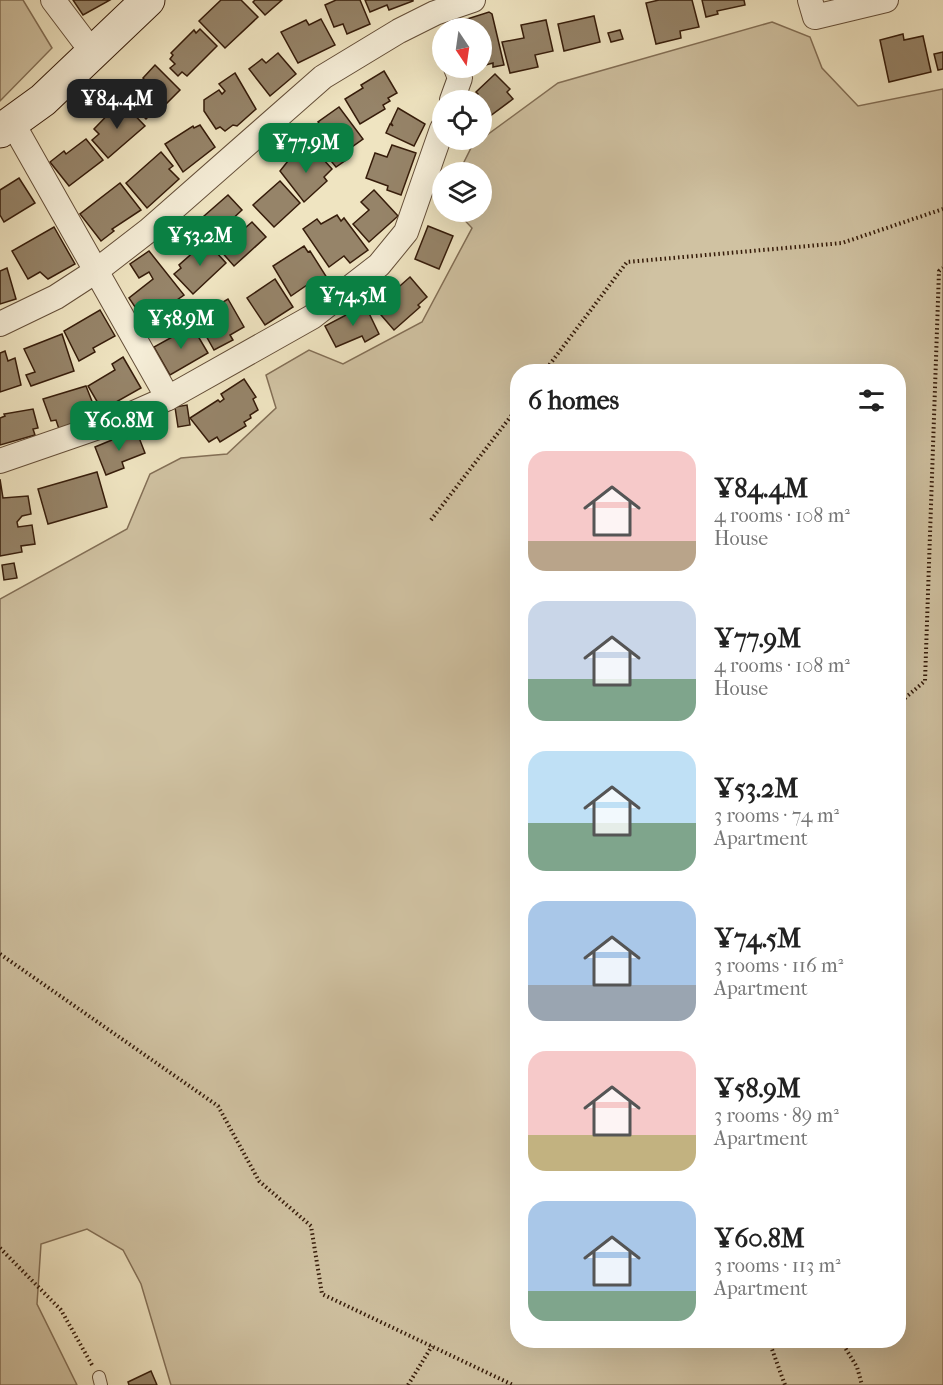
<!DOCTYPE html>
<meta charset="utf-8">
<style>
:root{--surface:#fff;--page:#f6f6f6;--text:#222;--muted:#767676;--accent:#0b8043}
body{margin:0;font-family:"IM FELL French Canon",serif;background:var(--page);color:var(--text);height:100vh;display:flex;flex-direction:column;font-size:22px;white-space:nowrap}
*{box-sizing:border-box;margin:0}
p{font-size:20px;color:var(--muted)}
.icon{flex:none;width:33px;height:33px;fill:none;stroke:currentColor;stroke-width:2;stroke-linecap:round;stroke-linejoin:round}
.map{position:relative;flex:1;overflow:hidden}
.sheet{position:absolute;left:510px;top:364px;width:396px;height:984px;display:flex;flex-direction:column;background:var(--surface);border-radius:24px;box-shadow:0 6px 24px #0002}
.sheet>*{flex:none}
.needle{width:39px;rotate:167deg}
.fabs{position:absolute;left:432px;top:18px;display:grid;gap:12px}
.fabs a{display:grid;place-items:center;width:60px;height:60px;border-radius:50%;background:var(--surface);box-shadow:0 6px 24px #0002;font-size:30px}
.price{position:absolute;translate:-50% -51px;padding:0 14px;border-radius:12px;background:var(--accent);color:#fff;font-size:20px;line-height:39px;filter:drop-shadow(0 2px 3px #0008)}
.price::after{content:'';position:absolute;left:50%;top:36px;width:18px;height:14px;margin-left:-9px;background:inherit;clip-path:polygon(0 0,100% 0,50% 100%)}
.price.active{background:#222;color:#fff}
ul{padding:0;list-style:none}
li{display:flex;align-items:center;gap:18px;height:150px;padding:0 18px}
li span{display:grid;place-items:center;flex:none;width:168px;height:120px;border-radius:18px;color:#555}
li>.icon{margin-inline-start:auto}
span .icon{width:72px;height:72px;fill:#fffc;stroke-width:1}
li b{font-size:26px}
h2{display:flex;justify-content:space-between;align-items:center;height:72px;padding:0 18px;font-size:26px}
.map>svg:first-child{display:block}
.green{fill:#d0c2a2;stroke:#836f56;stroke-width:1.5;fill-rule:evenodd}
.building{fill:#968469;stroke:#361c0a;stroke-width:1.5}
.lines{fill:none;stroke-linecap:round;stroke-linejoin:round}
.lane-casing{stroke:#644e38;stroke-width:14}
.street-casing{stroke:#644e38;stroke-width:26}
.secondary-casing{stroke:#361c0a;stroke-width:35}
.path{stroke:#361c0a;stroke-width:4;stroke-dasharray:1.5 3;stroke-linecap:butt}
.lane{stroke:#f5edd7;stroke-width:12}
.street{stroke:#f5edd7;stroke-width:24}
.secondary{stroke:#f5edd7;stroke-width:33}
</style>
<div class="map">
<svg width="943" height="1385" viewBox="0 0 943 1385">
<rect width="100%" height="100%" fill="#efe4c1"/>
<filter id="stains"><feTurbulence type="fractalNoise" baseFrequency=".00333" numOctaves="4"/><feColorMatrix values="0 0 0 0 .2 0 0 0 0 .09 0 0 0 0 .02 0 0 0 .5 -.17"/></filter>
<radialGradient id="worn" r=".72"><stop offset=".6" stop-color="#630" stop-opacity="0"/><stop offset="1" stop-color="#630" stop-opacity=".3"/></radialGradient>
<!-- green -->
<g class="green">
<path d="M 0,0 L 23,0 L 52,48 L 0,101 Z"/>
<path d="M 772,22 L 810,37 L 822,68 L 858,106 L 943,89 L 943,1385 L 171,1385 L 141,1284 L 123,1250 L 87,1229 L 41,1244 L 37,1304 L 77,1385 L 0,1385 L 0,599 L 127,529 L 150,474 L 181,458 L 227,454 L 276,408 L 266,375 L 309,350 L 343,364 L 422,322 L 472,228 L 457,212 L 482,212 L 482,172 L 459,172 L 472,146 L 558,83 ZM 518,372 L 898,372 L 898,1341 L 518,1341 Z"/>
</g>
<!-- building -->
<g class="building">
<path d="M 73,0 L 110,0 L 83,15 Z"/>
<path d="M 221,0 L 241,0 L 258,17 L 225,48 L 199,21 Z"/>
<path d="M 255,0 L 282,0 L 265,15 L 253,2 Z"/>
<path d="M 336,0 L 360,0 L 370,24 L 347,34 L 343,24 L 334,27 L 325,5 Z"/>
<path d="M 365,0 L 413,0 L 413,1 L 389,10 L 387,5 L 370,12 Z"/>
<path d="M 659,0 L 692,0 L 699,27 L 680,31 L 681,38 L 656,44 L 646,3 Z"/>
<path d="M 702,0 L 744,0 L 745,5 L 717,11 L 718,14 L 706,17 Z"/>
<path d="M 489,12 L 492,14 L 504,65 L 493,67 L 493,63 L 482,66 L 482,28 L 466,28 L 464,20 Z"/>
<path d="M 594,16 L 600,42 L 564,51 L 558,24 Z"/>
<path d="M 321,19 L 335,45 L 298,63 L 281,32 L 306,20 L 309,25 Z"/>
<path d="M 546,20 L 553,51 L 535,55 L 538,67 L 510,73 L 502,42 L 524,38 L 521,25 Z"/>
<path d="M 200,29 L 217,46 L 187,76 L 182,72 L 178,76 L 170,68 L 175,64 L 170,59 L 173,55 L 171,53 L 194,30 L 196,33 Z"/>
<path d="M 620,30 L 623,39 L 611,42 L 608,33 Z"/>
<path d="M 903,34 L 904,40 L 923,36 L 931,72 L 889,82 L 880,40 Z"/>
<path d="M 943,52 L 943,69 L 938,70 L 934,54 Z"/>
<path d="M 278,53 L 296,74 L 270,96 L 249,69 L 262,59 L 266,63 Z"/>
<path d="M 155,65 L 180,90 L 157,113 L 155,110 L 146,119 L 129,102 L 148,84 L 143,78 Z"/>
<path d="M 384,71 L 397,93 L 388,98 L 390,101 L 383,105 L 385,109 L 360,124 L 345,99 L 363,88 L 361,85 Z"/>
<path d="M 235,73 L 256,109 L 237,126 L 233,125 L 225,131 L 220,127 L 216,129 L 204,111 L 204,100 L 219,90 L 222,94 L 225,91 L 219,84 Z"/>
<path d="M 495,74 L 510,89 L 507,92 L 513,99 L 482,122 L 482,100 L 471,100 L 478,94 L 476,92 Z"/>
<path d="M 121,101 L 145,126 L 108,158 L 92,140 L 99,134 L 94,129 Z"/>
<path d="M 339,107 L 363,139 L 345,152 L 349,158 L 336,167 L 313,139 L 325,130 L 318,122 Z"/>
<path d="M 398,108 L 425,124 L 414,146 L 386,133 L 390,124 L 393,126 L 391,123 Z"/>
<path d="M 200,125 L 215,147 L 183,172 L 165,144 L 193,126 L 194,128 Z"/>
<path d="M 86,139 L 103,160 L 69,186 L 50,162 L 64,151 L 66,154 Z"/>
<path d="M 392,145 L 416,153 L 401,195 L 387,190 L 388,186 L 366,178 L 375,153 L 387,157 Z"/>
<path d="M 314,149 L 332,169 L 324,177 L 327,181 L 304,202 L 280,171 L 296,151 L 303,159 Z"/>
<path d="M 161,152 L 173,166 L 169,169 L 179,179 L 147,208 L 126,183 Z"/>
<path d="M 19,178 L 35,203 L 4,222 L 0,215 L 0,190 Z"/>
<path d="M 280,181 L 300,203 L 274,227 L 253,205 Z"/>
<path d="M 120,183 L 141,210 L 112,229 L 114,231 L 101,241 L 80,214 Z"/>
<path d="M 374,190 L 398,216 L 369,242 L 353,224 L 369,210 L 361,202 Z"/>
<path d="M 228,195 L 242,210 L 226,225 L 236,236 L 252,222 L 266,237 L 234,266 L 196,223 Z"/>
<path d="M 337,215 L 341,221 L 344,218 L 368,250 L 350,263 L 344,256 L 329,267 L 303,229 L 317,219 L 321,224 Z"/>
<path d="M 428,226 L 453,236 L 439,269 L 415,259 Z"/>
<path d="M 54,227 L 75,264 L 48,279 L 40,272 L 28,279 L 12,251 Z"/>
<path d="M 206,241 L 226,263 L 193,294 L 174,274 L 181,268 L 179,265 Z"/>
<path d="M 304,246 L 308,252 L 310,251 L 329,281 L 315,290 L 310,283 L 291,296 L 273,266 Z"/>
<path d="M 149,251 L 184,295 L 145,322 L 129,298 L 153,279 L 149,272 L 139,278 L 130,264 Z"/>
<path d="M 7,268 L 16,299 L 0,304 L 0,271 Z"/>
<path d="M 410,277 L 427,297 L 418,305 L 420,307 L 394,330 L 375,308 Z"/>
<path d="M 275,279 L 293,307 L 265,325 L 247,298 Z"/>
<path d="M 228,299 L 244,327 L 230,335 L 233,340 L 214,350 L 196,318 Z"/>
<path d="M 365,305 L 379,334 L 365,342 L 362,336 L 336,347 L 325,326 Z"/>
<path d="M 100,310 L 115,336 L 93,348 L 95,352 L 79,361 L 64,331 Z"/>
<path d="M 192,326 L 208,353 L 170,375 L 154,347 Z"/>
<path d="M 62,334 L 74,371 L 31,386 L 26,375 L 35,372 L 24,349 Z"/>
<path d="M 5,351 L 8,361 L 15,358 L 21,385 L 0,392 L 0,353 Z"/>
<path d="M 123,357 L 141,388 L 102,410 L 88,386 L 115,370 L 112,364 Z"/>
<path d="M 244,379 L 256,397 L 253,399 L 258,410 L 250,415 L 251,418 L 244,422 L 246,426 L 220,442 L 217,437 L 209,442 L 190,418 L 218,400 L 220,402 L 224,399 L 221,394 Z"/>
<path d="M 86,386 L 97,414 L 59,429 L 56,420 L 51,421 L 43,399 Z"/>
<path d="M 187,405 L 190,425 L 178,427 L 175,407 Z"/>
<path d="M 33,409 L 38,428 L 33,429 L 35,435 L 0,445 L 0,418 L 5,416 L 4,414 Z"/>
<path d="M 136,430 L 145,453 L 122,462 L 124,468 L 106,475 L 95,447 Z"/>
<path d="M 97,472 L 107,507 L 48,524 L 38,489 Z"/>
<path d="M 0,479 L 3,498 L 28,496 L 31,514 L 22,516 L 17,522 L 18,527 L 32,525 L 35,544 L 21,546 L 22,552 L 0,556 Z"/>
<path d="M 14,563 L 17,578 L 4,580 L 2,565 Z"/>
<path d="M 151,1371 L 157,1385 L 129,1385 L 128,1382 Z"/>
</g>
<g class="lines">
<!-- lane casing -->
<g class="lane-casing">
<path id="lane" d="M 99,1377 L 101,1385"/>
</g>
<!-- street casing -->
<g class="street-casing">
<g id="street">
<path d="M 53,0 L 93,53"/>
<path d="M 810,0 L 815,17 L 886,0"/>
<path d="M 452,100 L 460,78 L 456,68"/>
<path d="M 0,324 L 56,297 L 96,271 L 149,230 L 323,77 L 399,31 L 435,13 L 473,0"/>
<path d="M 168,398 L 312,317 L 379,265 L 406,232 L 442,129"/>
<path d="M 0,461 L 116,421 L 168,398 L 13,124"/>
</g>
</g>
<!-- secondary casing -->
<g class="secondary-casing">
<path id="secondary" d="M 0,131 L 43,100 L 148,0"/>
</g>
<!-- path -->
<g class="path">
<path d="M 544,372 L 627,262 L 842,243 L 943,209"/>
<path d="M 431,520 L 518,407"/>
<path d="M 898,704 L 925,681 L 939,271 L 943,268"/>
<path d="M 0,954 L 218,1106 L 259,1181 L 311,1226 L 322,1294 L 513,1385"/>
<path d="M 0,1248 L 61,1310 L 92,1365"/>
<path d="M 769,1341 L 785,1385"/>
<path d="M 841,1341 L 857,1367 L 862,1385"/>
<path d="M 408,1385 L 432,1346"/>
</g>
<!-- lane -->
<use href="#lane" class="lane"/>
<!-- street -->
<use href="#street" class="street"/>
<!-- secondary -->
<use href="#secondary" class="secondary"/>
</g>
<rect width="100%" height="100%" filter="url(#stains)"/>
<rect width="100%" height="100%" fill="url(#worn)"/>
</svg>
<div class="fabs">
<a><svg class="needle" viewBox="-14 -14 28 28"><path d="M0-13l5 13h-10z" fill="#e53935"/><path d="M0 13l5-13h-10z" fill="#767676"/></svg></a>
<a><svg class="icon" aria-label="locate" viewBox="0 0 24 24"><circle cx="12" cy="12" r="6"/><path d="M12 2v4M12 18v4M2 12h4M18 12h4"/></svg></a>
<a><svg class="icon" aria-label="layers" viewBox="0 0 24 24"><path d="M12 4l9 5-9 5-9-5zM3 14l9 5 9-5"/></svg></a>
</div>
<b class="price active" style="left:117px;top:130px">¥84.4M</b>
<b class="price" style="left:306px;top:174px">¥77.9M</b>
<b class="price" style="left:200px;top:267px">¥53.2M</b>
<b class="price" style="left:353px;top:327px">¥74.5M</b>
<b class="price" style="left:181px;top:350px">¥58.9M</b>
<b class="price" style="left:119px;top:452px">¥60.8M</b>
<section class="sheet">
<h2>6 homes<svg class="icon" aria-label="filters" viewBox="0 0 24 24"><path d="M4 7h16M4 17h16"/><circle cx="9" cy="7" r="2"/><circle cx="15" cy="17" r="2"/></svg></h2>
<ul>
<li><span style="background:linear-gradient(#f6c9c9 75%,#b9a48a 0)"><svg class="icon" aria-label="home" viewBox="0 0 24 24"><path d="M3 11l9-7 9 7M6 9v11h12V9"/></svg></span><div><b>¥84.4M</b><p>4 rooms · 108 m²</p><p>House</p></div></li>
<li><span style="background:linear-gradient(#c9d6e8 65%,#7fa58c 0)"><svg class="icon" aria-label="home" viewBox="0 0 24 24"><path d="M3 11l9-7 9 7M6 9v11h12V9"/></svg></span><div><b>¥77.9M</b><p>4 rooms · 108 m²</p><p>House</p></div></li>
<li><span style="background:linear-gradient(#bfe0f5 60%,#7fa58c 0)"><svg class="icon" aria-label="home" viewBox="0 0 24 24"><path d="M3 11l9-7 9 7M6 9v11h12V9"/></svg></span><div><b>¥53.2M</b><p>3 rooms · 74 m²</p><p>Apartment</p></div></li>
<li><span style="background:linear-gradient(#a9c7e8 70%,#9aa5b1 0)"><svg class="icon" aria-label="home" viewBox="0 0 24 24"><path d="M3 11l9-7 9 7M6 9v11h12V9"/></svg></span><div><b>¥74.5M</b><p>3 rooms · 116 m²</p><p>Apartment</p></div></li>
<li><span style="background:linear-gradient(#f6c9c9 70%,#c2b280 0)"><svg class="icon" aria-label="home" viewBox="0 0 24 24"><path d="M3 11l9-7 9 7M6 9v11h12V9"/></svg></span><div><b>¥58.9M</b><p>3 rooms · 89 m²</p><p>Apartment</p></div></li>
<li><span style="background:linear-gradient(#a9c7e8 75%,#7fa58c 0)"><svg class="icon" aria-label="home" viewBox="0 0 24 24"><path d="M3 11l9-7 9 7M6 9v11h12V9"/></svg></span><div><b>¥60.8M</b><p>3 rooms · 113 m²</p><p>Apartment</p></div></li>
</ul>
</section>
</div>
